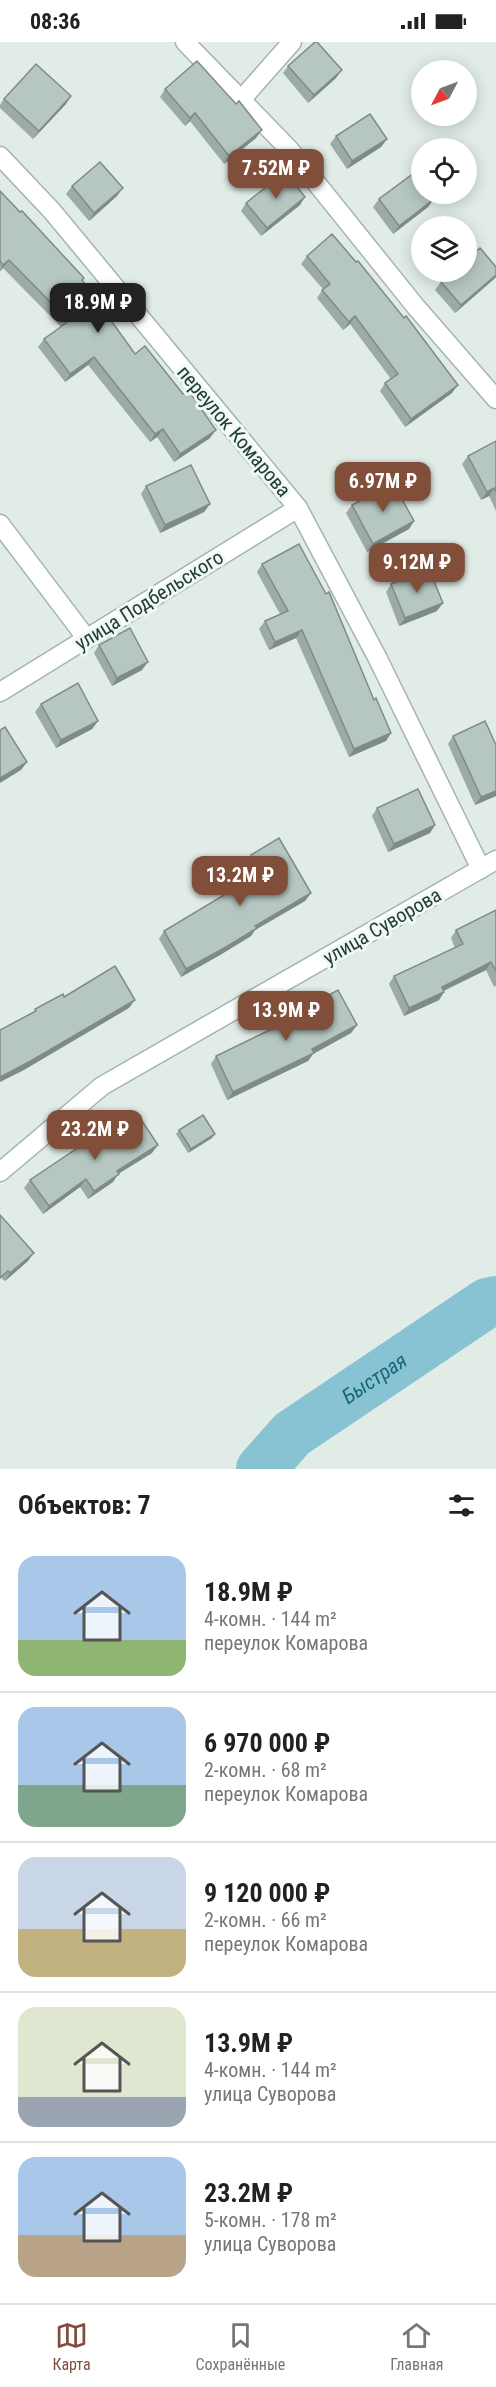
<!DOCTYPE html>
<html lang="ru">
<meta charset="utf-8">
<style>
:root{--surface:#fff;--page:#f6f6f6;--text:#222;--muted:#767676;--line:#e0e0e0;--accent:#814f39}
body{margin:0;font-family:"Roboto Condensed",sans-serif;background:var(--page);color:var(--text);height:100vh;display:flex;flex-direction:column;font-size:22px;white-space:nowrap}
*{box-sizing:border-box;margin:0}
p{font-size:20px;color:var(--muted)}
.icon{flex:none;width:33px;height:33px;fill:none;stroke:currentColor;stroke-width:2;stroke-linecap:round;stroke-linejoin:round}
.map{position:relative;height:1427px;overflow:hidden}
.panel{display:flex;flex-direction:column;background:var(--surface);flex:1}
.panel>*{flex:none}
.needle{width:39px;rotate:229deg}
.buttons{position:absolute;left:411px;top:18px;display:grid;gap:12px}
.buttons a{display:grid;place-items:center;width:66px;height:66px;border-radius:50%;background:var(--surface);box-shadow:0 3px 15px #0003;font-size:30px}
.price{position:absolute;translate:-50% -51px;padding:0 14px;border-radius:12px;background:var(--accent);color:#fff;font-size:20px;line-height:39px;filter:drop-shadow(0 2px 3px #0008)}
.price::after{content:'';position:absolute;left:50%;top:36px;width:18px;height:14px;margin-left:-9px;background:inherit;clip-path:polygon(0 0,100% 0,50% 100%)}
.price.selected{background:#222;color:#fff}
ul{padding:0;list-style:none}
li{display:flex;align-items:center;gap:18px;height:150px;padding:0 18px}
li+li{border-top:2px solid var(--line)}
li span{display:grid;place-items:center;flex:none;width:168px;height:120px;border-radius:18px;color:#555}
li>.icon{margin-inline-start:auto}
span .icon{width:72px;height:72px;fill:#fffc;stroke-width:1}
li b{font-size:26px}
h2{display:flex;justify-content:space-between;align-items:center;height:72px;padding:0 18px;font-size:26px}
.status{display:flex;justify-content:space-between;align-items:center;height:42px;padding:0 30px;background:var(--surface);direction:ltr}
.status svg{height:16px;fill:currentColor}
.menu{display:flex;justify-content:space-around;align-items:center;height:84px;border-top:2px solid var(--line);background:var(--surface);font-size:16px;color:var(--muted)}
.menu a{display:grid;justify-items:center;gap:3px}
.menu .selected{color:var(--accent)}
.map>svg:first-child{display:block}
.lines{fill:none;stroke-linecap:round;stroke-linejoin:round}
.river{stroke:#87c3d3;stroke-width:50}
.street-casing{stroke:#a4b4af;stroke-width:21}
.street{stroke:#fff;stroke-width:18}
.wall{fill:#9daba6}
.shaded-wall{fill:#7f8b87}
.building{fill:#b6c7c1;stroke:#7f8b87;stroke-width:1.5}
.labels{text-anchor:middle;stroke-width:6;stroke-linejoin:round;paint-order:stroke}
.street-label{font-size:20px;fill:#213d37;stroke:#f1f8f5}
.water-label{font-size:21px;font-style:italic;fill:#19657a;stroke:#f1f8f5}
</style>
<div class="status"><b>08:36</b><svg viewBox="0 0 49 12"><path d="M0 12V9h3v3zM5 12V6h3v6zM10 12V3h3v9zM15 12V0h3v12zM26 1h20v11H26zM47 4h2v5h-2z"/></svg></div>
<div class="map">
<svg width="496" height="1427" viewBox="0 0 496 1427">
<rect width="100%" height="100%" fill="#e1ece7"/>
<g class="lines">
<!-- river -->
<path class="river" id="s1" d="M 261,1427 L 292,1392 L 487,1261 L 496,1259"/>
<!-- street casing -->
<g class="street-casing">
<g id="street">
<path d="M 185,0 L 289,107 L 416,265 L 496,357"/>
<path d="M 241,58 L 292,0"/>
<path d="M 0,114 L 52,169 L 298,466 L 378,617 L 481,827"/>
<path d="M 0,482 L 87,597"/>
<path d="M 0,650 L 298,466"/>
<path d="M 0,1130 L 102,1044 L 496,818"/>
</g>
</g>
<!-- street -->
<use href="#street" class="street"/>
</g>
<!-- wall -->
<g class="wall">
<path d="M 288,24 L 336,36 L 308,61 L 283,31 Z"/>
<path d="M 165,47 L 236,62 L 256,96 L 224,122 L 190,79 L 185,84 L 160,55 Z"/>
<path d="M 4,57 L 66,62 L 33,97 L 0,66 L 0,63 Z"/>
<path d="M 336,94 L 387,97 L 381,105 L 347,127 L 330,102 Z"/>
<path d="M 72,144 L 117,154 L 89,179 L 66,152 Z"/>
<path d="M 0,149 L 84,236 L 82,239 L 135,312 L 210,396 L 174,420 L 157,395 L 150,400 L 88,323 L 65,340 L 38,305 L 44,297 L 61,285 L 3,226 L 0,229 Z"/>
<path d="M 379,157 L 428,165 L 393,192 L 373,165 Z"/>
<path d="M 246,161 L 300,163 L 261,194 L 241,169 Z"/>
<path d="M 307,214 L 452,351 L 405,385 L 380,349 L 385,341 L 391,337 L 350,282 L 343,288 L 317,256 L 323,247 L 301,222 Z"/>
<path d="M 496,225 L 496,235 L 494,237 L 455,271 L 435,248 L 441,240 Z"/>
<path d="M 496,399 L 496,469 L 489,454 L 481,458 L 462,422 L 468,414 Z"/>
<path d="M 146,444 L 210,462 L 204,470 L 160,491 L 141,452 Z"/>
<path d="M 352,463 L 414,479 L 409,487 L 367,510 L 346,471 Z"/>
<path d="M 262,522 L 374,658 L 391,691 L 386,699 L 349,715 L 296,596 L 269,608 L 259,587 L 265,579 L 280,572 L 257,530 Z"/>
<path d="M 391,542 L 437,569 L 399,584 L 386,550 Z"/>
<path d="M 99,603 L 142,628 L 112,644 L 94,611 Z"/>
<path d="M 41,662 L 98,679 L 92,687 L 56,706 L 35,670 Z"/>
<path d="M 453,694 L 496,754 L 475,763 L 448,702 Z"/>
<path d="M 377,766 L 435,783 L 430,791 L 388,810 L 372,774 Z"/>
<path d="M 251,813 L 311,851 L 305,859 L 255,888 L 251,894 L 220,913 L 181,935 L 159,897 L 164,889 L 254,836 L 245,821 Z"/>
<path d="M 496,868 L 496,944 L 494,945 L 486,928 L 444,949 L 444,950 L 439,958 L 404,974 L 389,942 L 394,934 L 455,906 L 451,896 L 456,888 Z"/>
<path d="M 307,965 L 357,983 L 351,991 L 313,1012 L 308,1019 L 227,1058 L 211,1022 L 216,1014 L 302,972 Z"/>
<path d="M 179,1088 L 212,1096 L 188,1111 L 176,1092 Z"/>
<path d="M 97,1100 L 152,1111 L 118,1132 L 113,1140 L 88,1157 L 80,1145 L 43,1172 L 24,1146 L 30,1138 Z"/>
<path d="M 0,1173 L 28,1219 L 5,1239 L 2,1237 Z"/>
</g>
<!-- shaded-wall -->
<g class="shaded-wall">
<path d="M 342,28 L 336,36 L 308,61 L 314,53 Z"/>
<path d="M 71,54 L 66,62 L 33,97 L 39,89 Z"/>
<path d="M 195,71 L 190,79 L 185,84 L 190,76 Z"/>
<path d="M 262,88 L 256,96 L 224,122 L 229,114 Z"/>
<path d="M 387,97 L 381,105 L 347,127 L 352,119 Z"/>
<path d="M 123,146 L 117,154 L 89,179 L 94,171 Z"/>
<path d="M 305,155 L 300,163 L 261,194 L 267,186 Z"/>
<path d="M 434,157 L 428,165 L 393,192 L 399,184 Z"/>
<path d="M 9,218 L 3,226 L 0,229 L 3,223 Z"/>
<path d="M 496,233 L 496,235 L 494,237 L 455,271 L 461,263 Z"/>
<path d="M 355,274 L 350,282 L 343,288 L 349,280 Z"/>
<path d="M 94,315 L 88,323 L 65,340 L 70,332 Z"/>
<path d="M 458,343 L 452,351 L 405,385 L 411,377 Z"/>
<path d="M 163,387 L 157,395 L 150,400 L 155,392 Z"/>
<path d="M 216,388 L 210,396 L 174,420 L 180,412 Z"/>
<path d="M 494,446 L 489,454 L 481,458 L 487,450 Z"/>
<path d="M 210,462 L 204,470 L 160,491 L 165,483 Z"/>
<path d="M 414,479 L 409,487 L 367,510 L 373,502 Z"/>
<path d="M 443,561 L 437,569 L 399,584 L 405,576 Z"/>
<path d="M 302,588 L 296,596 L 269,608 L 275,600 Z"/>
<path d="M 148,620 L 142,628 L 112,644 L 117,636 Z"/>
<path d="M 98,679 L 92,687 L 56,706 L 61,698 Z"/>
<path d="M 391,691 L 386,699 L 349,715 L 354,707 Z"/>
<path d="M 27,720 L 21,728 L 0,741 L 0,736 Z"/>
<path d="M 496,749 L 496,754 L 475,763 L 481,755 Z"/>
<path d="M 435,783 L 430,791 L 388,810 L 394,802 Z"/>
<path d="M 311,851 L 305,859 L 255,888 L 251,894 L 220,913 L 181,935 L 186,927 L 255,884 Z"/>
<path d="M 491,920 L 486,928 L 436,952 L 442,945 Z"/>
<path d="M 444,950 L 439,958 L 404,974 L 409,966 Z"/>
<path d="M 135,958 L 129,966 L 24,1028 L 0,1040 L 0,1035 Z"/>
<path d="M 357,983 L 351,991 L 313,1012 L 308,1019 L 227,1058 L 233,1050 Z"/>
<path d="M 215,1092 L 212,1096 L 188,1111 L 191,1107 Z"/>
<path d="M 158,1103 L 152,1111 L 118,1132 L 113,1140 L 88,1157 L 94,1149 L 117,1129 Z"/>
<path d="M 86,1137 L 80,1145 L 43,1172 L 49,1164 Z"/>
<path d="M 34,1211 L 28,1219 L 5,1239 L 10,1231 Z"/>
</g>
<!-- building -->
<g class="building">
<path d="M 315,0 L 317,0 L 342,28 L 314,53 L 288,24 Z"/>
<path d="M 197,19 L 236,62 L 239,59 L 262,88 L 229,114 L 195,71 L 190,76 L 165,47 Z"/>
<path d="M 36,22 L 71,54 L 39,89 L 4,57 Z"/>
<path d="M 370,72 L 387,97 L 352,119 L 336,94 Z"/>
<path d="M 100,120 L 123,146 L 94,171 L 72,144 Z"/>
<path d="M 285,130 L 305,155 L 267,186 L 246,161 Z"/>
<path d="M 414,131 L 422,141 L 422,152 L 429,152 L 434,157 L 399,184 L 379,157 Z"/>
<path d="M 0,149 L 20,170 L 22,169 L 84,236 L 82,238 L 135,312 L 145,304 L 183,352 L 188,348 L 216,388 L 180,412 L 163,387 L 155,392 L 94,315 L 70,332 L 44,297 L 69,279 L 9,218 L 3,223 L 0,219 Z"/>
<path d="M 332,192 L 356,220 L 358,219 L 404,276 L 406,274 L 458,343 L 411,377 L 385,341 L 398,332 L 355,274 L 349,280 L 322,248 L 330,242 L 307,214 Z"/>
<path d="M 480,206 L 496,225 L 496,233 L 461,263 L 441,240 L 453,230 L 466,230 L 466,218 Z"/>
<path d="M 496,399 L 496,450 L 494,446 L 487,450 L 468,414 Z"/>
<path d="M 191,423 L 210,462 L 165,483 L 146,444 Z"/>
<path d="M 393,441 L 414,479 L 373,502 L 352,463 Z"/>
<path d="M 299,502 L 326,552 L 329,550 L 374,658 L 376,656 L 391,691 L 354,707 L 302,588 L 275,600 L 265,579 L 288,569 L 262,522 Z"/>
<path d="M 429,527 L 443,561 L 405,576 L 391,542 Z"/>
<path d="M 130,586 L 148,620 L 117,636 L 99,603 Z"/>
<path d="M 78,641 L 98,679 L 61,698 L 41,662 Z"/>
<path d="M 485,679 L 496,703 L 496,749 L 481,755 L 453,694 Z"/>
<path d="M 5,685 L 27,720 L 0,736 L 0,688 Z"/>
<path d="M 418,747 L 435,783 L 394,802 L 377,766 Z"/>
<path d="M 279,796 L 311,851 L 255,884 L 257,886 L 226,905 L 186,927 L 164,889 L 261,831 L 251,813 Z"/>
<path d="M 496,868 L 496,929 L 491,920 L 442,945 L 444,950 L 409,966 L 394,934 L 463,902 L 456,888 Z"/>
<path d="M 115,924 L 135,958 L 29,1020 L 0,1035 L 0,988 L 36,969 L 35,967 L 63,952 L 64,955 Z"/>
<path d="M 338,948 L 357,983 L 312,1007 L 314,1011 L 233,1050 L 216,1014 L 309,969 L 307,965 Z"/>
<path d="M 138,1073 L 158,1103 L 117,1129 L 119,1132 L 94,1149 L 86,1137 L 49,1164 L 30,1138 L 94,1095 L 97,1100 Z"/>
<path d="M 203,1073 L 215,1092 L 191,1107 L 179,1088 Z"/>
<path d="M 0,1173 L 34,1211 L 10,1231 L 8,1229 L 0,1236 Z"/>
</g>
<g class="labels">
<!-- street labels -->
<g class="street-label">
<text transform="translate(234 389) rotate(50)" y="7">переулок Комарова</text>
<text transform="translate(149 558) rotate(-32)" y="7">улица Подбельского</text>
<text transform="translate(382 884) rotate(-30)" y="7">улица Суворова</text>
</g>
<!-- water labels -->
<g class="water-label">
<text dy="7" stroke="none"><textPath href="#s1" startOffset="146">Быстрая</textPath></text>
</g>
</g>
</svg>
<div class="buttons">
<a><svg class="needle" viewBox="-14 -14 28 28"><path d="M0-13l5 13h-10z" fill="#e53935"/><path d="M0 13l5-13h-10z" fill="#767676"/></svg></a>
<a><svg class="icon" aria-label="locate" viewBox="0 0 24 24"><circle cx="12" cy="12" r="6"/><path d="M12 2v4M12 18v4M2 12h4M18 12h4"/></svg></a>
<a><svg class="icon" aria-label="layers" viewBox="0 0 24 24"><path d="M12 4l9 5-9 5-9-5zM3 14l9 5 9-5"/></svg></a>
</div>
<b class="price" style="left:276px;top:158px">7.52M ₽</b>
<b class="price selected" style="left:98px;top:292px">18.9M ₽</b>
<b class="price" style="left:383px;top:471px">6.97M ₽</b>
<b class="price" style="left:417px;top:552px">9.12M ₽</b>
<b class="price" style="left:240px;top:865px">13.2M ₽</b>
<b class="price" style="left:286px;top:1000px">13.9M ₽</b>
<b class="price" style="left:95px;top:1119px">23.2M ₽</b>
</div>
<section class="panel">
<h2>Объектов: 7<svg class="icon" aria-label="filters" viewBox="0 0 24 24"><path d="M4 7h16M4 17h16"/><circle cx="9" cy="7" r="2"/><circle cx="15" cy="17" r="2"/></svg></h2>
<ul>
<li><span style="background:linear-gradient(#a9c7e8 70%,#8fb573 0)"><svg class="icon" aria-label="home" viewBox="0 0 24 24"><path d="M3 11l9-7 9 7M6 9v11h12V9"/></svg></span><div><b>18.9M ₽</b><p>4-комн. · 144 m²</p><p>переулок Комарова</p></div></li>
<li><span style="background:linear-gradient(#a9c7e8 65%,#7fa58c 0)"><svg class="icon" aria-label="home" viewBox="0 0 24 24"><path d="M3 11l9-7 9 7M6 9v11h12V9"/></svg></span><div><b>6 970 000 ₽</b><p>2-комн. · 68 m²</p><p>переулок Комарова</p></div></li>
<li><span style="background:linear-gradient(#c9d6e8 60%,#c2b280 0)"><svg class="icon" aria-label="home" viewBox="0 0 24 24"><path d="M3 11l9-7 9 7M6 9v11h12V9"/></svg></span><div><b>9 120 000 ₽</b><p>2-комн. · 66 m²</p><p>переулок Комарова</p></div></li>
<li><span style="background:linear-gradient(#dfe7d0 75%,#9aa5b1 0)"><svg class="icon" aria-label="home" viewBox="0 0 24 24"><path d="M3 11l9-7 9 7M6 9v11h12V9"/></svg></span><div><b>13.9M ₽</b><p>4-комн. · 144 m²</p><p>улица Суворова</p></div></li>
<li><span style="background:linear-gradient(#a9c7e8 65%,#b9a48a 0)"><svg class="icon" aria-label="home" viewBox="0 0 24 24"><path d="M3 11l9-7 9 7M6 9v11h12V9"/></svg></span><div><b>23.2M ₽</b><p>5-комн. · 178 m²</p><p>улица Суворова</p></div></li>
</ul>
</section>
<nav class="menu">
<a class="selected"><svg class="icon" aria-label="map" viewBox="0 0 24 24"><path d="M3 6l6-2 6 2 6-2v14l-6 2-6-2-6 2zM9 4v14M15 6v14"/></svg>Карта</a>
<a><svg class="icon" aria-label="saved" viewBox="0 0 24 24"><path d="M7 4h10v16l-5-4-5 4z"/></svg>Сохранённые</a>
<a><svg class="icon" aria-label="home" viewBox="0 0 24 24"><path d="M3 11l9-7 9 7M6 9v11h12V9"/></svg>Главная</a>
</nav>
